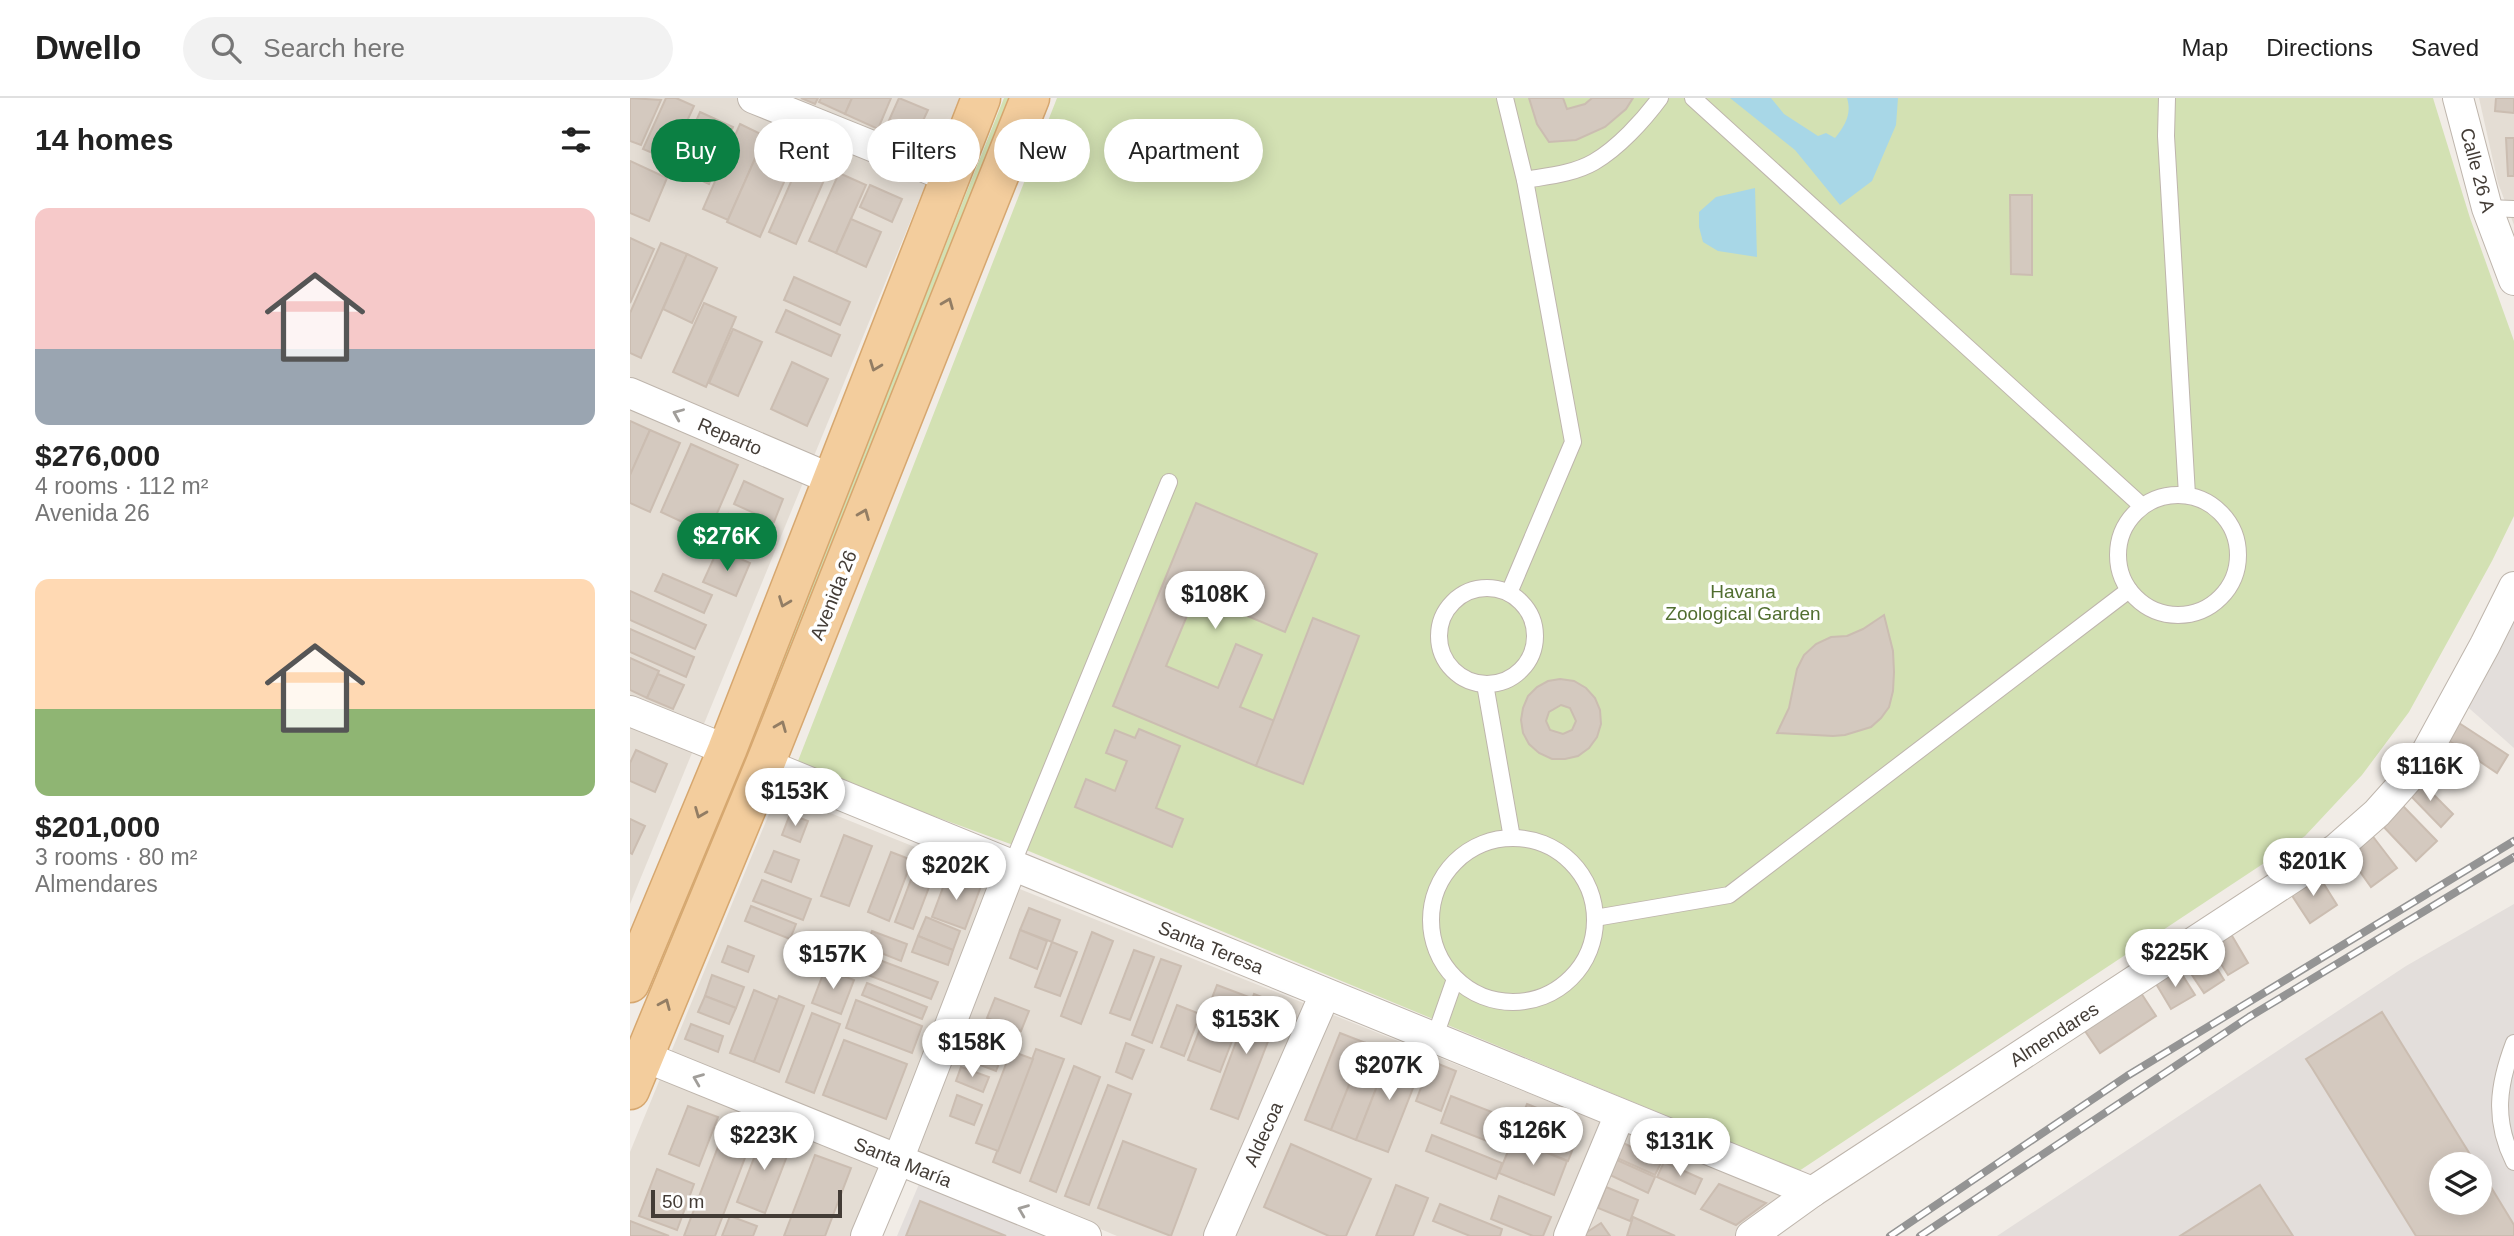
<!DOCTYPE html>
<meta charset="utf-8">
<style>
:root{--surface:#fff;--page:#f2f2f2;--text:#222;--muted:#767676;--line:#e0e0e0;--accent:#0b8043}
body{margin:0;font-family:Helvetica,sans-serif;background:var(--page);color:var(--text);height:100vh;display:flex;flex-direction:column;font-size:26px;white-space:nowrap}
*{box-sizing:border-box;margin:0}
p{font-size:23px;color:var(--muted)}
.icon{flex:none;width:38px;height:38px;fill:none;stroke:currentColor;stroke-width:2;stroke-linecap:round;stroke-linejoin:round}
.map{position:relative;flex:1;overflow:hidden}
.side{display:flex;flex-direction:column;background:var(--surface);width:630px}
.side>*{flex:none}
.top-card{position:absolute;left:21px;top:21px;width:665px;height:63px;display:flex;gap:14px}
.fabs{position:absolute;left:1799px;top:1054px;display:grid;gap:14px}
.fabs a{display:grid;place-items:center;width:63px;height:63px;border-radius:50%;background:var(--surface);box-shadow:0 4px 18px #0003;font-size:35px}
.scale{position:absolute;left:21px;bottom:18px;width:191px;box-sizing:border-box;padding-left:7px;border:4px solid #433c36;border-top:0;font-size:19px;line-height:24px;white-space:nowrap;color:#433c36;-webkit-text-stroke:5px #fff;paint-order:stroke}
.price{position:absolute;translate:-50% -60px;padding:0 16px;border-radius:24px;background:#fff;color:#222;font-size:23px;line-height:46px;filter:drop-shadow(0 2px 4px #0008)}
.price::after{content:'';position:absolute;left:50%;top:42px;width:21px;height:16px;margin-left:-10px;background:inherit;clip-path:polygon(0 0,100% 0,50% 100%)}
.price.on{background:var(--accent);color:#fff}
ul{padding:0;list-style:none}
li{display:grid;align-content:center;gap:14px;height:371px;padding:0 35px}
li span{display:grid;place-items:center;height:217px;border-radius:14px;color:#555}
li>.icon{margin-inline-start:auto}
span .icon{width:126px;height:126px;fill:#fffc;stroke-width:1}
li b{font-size:30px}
h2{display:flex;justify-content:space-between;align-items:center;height:84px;padding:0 35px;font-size:30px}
.pill{padding:0 24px;border-radius:32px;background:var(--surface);box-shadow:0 4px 18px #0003;font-size:24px;line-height:63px}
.pill.on{background:var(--accent);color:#fff}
header{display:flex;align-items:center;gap:42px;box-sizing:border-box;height:98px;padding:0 35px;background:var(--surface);border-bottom:2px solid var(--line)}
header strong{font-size:33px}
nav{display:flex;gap:38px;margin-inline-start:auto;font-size:24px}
.search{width:490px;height:63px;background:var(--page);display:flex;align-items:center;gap:18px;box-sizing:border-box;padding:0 24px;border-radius:38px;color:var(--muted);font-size:26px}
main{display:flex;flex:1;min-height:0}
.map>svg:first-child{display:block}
.residential{fill:#e4ddd4}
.industrial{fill:#e3dedb;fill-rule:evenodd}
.green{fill:#d3e1b3}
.water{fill:#a8d7e7}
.building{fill:#d4c9bf;stroke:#cbbdb1;stroke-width:2;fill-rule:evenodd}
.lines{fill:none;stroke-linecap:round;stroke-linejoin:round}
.service-casing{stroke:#beb5ac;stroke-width:18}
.minor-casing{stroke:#beb5ac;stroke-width:32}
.primary-casing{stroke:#d6a76f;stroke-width:41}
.service{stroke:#fff;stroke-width:16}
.minor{stroke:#fff;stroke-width:30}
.primary{stroke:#f3cd9d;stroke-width:38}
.rail-casing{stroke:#949494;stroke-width:8}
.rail{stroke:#fff;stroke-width:5;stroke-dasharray:16;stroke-linecap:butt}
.oneway{stroke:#927d64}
.oneway2{stroke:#a19e9a}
.labels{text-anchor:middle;stroke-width:7;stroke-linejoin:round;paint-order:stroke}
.street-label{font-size:19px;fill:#433c36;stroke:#fff}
.park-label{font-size:19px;fill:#516e30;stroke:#fff}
</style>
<header>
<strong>Dwello</strong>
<div class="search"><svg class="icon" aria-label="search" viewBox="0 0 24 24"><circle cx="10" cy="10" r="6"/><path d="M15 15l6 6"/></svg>Search here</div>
<nav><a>Map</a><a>Directions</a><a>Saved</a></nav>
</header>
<main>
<section class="side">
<h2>14 homes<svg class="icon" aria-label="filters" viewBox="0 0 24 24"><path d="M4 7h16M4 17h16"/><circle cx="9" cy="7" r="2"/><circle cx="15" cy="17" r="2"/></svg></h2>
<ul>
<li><span style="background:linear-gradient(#f6c9c9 65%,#9aa5b1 0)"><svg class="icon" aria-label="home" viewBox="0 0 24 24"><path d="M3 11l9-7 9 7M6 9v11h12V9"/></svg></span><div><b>$276,000</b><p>4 rooms · 112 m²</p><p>Avenida 26</p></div></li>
<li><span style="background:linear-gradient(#ffd9b3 60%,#8fb573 0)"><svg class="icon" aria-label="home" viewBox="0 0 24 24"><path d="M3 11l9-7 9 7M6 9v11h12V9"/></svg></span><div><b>$201,000</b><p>3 rooms · 80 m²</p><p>Almendares</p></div></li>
</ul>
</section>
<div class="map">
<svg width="1884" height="1138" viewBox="0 0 1884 1138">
<rect width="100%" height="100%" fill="#f1ece6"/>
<!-- residential -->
<g class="residential">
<path d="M 0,0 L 331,0 L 0,806 Z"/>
<path d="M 1849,0 L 1884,0 L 1884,127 L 1868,85 Z"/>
<path d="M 148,694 L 1164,1102 L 1110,1138 L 487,1138 L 264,1044 L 223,1138 L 0,1138 L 0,1054 Z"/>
</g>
<!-- industrial -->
<g class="industrial">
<path d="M 1884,510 L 1884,650 L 1831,603 Z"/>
<path d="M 1884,806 L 1884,1138 L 1367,1138 L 1776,868 ZM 1811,1066 L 1850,1066 L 1850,1104 L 1811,1104 Z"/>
<path d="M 292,1079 L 432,1138 L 267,1138 Z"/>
</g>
<!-- green -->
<g class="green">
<path d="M 374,0 L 385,0 L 0,967 L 0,942 Z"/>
<path d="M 427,0 L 1803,0 L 1840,120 L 1884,243 L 1884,418 L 1862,463 L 1779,614 L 1732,677 L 1675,738 L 1169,1073 L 389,749 L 166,668 Z"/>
</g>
<!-- water -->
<g class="water">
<path d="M 1100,0 L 1141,0 L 1154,16 L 1188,38 L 1196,35 L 1205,40 C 1215,28 1222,16 1217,0 L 1268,0 L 1266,27 L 1242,83 L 1210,107 L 1165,52 Z"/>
<path d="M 1125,90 L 1127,159 L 1088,153 L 1073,144 L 1069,129 L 1069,114 L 1086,99 Z"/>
</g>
<!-- building -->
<g class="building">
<path d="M 0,0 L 31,2 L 11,47 L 0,43 Z"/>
<path d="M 36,0 L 46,0 L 64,8 L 39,62 L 13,51 Z"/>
<path d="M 171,0 L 188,0 L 185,6 Z"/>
<path d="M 191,0 L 222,0 L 215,16 L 189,4 Z"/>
<path d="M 222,0 L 261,0 L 248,31 L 215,16 Z"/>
<path d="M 269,0 L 298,12 L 284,42 L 256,29 Z"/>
<path d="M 899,0 L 933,0 L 937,11 L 955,6 L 962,0 L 1003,0 L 996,11 L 975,29 L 946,42 L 919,44 L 907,26 Z"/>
<path d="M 1866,0 L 1884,0 L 1884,15 L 1865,13 Z"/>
<path d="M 70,14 L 103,29 L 79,86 L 45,71 Z"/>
<path d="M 110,26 L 135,38 L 98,122 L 73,111 Z"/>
<path d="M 135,38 L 168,52 L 130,139 L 97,124 Z"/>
<path d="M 1876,40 L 1884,40 L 1884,78 L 1878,78 Z"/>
<path d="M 175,52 L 202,64 L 166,146 L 139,134 Z"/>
<path d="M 0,63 L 37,80 L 19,123 L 0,115 Z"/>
<path d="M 209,75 L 236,87 L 206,155 L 179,143 Z"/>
<path d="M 240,87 L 272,101 L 262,124 L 230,109 Z"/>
<path d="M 1380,97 L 1402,97 L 1402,177 L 1381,176 Z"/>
<path d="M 221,121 L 251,134 L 236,169 L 206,155 Z"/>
<path d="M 0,140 L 24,151 L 0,205 Z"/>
<path d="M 31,145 L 57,156 L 11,260 L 0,255 L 0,215 Z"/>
<path d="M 57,156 L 87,170 L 62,225 L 33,211 Z"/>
<path d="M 164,179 L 220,204 L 210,227 L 154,202 Z"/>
<path d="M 74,205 L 106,219 L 76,289 L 43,274 Z"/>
<path d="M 156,212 L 210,237 L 201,258 L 146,234 Z"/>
<path d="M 103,231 L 132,244 L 108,298 L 79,285 Z"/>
<path d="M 162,264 L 198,281 L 177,328 L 141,311 Z"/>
<path d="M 0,323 L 20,332 L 0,378 Z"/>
<path d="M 20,332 L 50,345 L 20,414 L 0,405 L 0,377 Z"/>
<path d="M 61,346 L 108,367 L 78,436 L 31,414 Z"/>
<path d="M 114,383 L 153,401 L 144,424 L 104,406 Z"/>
<path d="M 566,405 L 687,456 L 655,534 L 566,496 L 536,568 L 588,590 L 606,546 L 632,557 L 610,609 L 645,623 L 626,668 L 483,608 Z"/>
<path d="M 99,416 L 140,434 L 129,458 L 88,440 Z"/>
<path d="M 88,451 L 120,465 L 106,498 L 73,484 Z"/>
<path d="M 33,476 L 82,497 L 74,515 L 25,493 Z"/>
<path d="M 0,493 L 76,527 L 65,551 L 0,522 Z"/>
<path d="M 1254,517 L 1263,553 L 1264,574 L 1263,593 L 1259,609 L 1251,620 L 1241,629 L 1215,637 L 1203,638 L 1147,635 L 1159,610 L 1167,571 L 1174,557 L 1186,546 L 1201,539 L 1217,538 L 1233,531 Z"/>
<path d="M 683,520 L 729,538 L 673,686 L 626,668 Z"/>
<path d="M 0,531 L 64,559 L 56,579 L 0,554 Z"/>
<path d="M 0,560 L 29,573 L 17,600 L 0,592 Z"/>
<path d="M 28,576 L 54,587 L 43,611 L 17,600 Z"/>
<path d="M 930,581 L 944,583 L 956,590 L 965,600 L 970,612 L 971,626 L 967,639 L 959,650 L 948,658 L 935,661 L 922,661 L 909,655 L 899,646 L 893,635 L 891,622 L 893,610 L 898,598 L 907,589 L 918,583 ZM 931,607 L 940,610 L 946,623 L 942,632 L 933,636 L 920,632 L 916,623 L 919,614 Z"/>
<path d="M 1829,625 L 1878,657 L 1867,675 L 1818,642 Z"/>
<path d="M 509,631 L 550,648 L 526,710 L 553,721 L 542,749 L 445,709 L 456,681 L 485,693 L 497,663 L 476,655 L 485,632 L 505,640 Z"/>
<path d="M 6,652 L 37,666 L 25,694 L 0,683 L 0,665 Z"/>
<path d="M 1789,682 L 1823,716 L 1811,729 L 1777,694 Z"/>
<path d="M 1772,707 L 1807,743 L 1786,763 L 1751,726 Z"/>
<path d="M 160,716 L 178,723 L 170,744 L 152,737 Z"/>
<path d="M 0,721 L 15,728 L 2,756 L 0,755 Z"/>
<path d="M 1741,736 L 1767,770 L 1741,789 L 1716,754 Z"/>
<path d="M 214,737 L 242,748 L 219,808 L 191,798 Z"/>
<path d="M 144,753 L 169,762 L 161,784 L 135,774 Z"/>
<path d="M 261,754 L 282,762 L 259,823 L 238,814 Z"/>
<path d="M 288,763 L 306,771 L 283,831 L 265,824 Z"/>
<path d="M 1687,775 L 1707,807 L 1680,825 L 1659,793 Z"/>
<path d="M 318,776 L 351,788 L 335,831 L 302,819 Z"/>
<path d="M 132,782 L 181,801 L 173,822 L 123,803 Z"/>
<path d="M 121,808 L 166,826 L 160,841 L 115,823 Z"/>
<path d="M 399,810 L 430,822 L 422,844 L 390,832 Z"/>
<path d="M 296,819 L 330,833 L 323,852 L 288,838 Z"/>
<path d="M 1598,831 L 1618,865 L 1598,877 L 1577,844 Z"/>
<path d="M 390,832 L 417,843 L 407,871 L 380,860 Z"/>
<path d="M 242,833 L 277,846 L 271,863 L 236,849 Z"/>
<path d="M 462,834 L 483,843 L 451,926 L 431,918 Z"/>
<path d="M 288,838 L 323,852 L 318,867 L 282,854 Z"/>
<path d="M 422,844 L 447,854 L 430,898 L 405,889 Z"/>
<path d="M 98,848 L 124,858 L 118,874 L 92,864 Z"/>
<path d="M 1573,848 L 1594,882 L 1574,895 L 1552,862 Z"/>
<path d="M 504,852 L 524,859 L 500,922 L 480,915 Z"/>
<path d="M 228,854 L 308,884 L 301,901 L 222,871 Z"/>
<path d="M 531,861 L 551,868 L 522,945 L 502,937 Z"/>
<path d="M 1548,870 L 1565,897 L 1541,911 L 1525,884 Z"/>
<path d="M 195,871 L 224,882 L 211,916 L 182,905 Z"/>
<path d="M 82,877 L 114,889 L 106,910 L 75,898 Z"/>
<path d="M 237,885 L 297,909 L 292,921 L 232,897 Z"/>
<path d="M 587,887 L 619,899 L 590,974 L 558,962 Z"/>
<path d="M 124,892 L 148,902 L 124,964 L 100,955 Z"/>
<path d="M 1509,892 L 1526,918 L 1470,955 L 1453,930 Z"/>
<path d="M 624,896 L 652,907 L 608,1021 L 581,1011 Z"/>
<path d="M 75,898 L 106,910 L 99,926 L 68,914 Z"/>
<path d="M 149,898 L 174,908 L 149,974 L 124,964 Z"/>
<path d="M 365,900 L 399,913 L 391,933 L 357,920 Z"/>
<path d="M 226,902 L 292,928 L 282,955 L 216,930 Z"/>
<path d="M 547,907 L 570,916 L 554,958 L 531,949 Z"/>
<path d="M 1752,914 L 1846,1066 L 1811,1066 L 1811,1104 L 1850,1104 L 1850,1071 L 1884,1127 L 1884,1138 L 1786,1138 L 1682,970 L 1676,961 Z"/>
<path d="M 182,915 L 210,926 L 184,995 L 156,984 Z"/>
<path d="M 61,926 L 93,938 L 88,954 L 55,941 Z"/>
<path d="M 710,935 L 736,945 L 701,1032 L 675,1022 Z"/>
<path d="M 341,941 L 374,953 L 366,973 L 334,961 Z"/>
<path d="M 214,942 L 277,966 L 256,1021 L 193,997 Z"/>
<path d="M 496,945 L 514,952 L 502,981 L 486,974 Z"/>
<path d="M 736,945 L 760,955 L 726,1042 L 701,1032 Z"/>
<path d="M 406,951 L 434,961 L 390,1075 L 363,1064 Z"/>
<path d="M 381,953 L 403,961 L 368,1053 L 346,1045 Z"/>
<path d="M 760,955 L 792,967 L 758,1054 L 726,1042 Z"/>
<path d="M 801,963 L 826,973 L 811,1013 L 786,1003 Z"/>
<path d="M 444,968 L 470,979 L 426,1094 L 400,1083 Z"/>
<path d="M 331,969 L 359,979 L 353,994 L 326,983 Z"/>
<path d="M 478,987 L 501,996 L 459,1107 L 435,1098 Z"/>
<path d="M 327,997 L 352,1007 L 344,1027 L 320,1018 Z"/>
<path d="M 821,998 L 867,1016 L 857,1043 L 811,1025 Z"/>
<path d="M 897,1006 L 952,1028 L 938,1063 L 883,1041 Z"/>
<path d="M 58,1008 L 88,1019 L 69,1068 L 39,1056 Z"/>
<path d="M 99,1020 L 126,1031 L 85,1138 L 54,1138 Z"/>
<path d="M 134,1034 L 162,1045 L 135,1115 L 107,1104 Z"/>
<path d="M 802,1037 L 872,1065 L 866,1081 L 796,1053 Z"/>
<path d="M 883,1041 L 937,1063 L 924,1097 L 869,1075 Z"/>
<path d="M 493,1043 L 566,1071 L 541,1138 L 468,1110 Z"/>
<path d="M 993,1045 L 1032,1063 L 1025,1077 L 987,1060 Z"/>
<path d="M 661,1046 L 741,1081 L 716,1138 L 699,1138 L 634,1109 Z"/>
<path d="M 185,1057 L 221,1070 L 195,1138 L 154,1138 Z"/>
<path d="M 987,1062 L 1025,1079 L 1018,1095 L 980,1077 Z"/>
<path d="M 1034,1064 L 1072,1081 L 1065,1096 L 1027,1079 Z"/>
<path d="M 27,1071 L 64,1086 L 47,1132 L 9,1118 Z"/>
<path d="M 1089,1086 L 1136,1105 L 1106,1127 L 1071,1111 Z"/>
<path d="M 766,1087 L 798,1100 L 783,1138 L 746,1138 Z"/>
<path d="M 1630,1087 L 1663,1138 L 1550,1138 Z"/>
<path d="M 976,1089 L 1008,1102 L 1000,1123 L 968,1110 Z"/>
<path d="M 869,1098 L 921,1119 L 913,1138 L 903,1138 L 861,1121 Z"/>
<path d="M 290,1103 L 376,1138 L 276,1138 Z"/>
<path d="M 810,1106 L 872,1131 L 870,1138 L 840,1138 L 803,1123 Z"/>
<path d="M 100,1118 L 127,1128 L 123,1138 L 92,1138 Z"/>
<path d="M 1003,1119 L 1045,1138 L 997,1138 Z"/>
<path d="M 0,1123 L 39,1138 L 0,1138 Z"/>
<path d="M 971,1125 L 980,1138 L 951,1138 Z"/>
</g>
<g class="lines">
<!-- service casing -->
<g class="service-casing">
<g id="service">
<path d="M 875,0 L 895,82 L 943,344 L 879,495"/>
<path d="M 1063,0 L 1512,408"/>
<path d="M 1537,0 L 1536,38 L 1557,397"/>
<path d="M 895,82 C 918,78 943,76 964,64 C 988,50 1013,23 1030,0"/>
<path d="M 1857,110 L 1884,111"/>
<circle cx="1548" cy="457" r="60"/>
<circle cx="857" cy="538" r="48"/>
<path d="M 855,586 L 882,740"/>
<circle cx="883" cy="822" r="82"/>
<path d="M 382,767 L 539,384"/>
<path d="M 965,820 L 1099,797 L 1499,492"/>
<path d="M 804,941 L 825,881"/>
<path d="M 1884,945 C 1868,987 1863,1022 1884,1064"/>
</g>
</g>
<!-- minor casing -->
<g class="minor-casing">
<g id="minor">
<path d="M 123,0 L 319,79"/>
<path d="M 1828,0 L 1857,110 L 1884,182"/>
<path d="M 0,295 L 201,381"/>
<path d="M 0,613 L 97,652"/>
<path d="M 135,666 L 1182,1094"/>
<path d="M 13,958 L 456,1138"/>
<path d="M 236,1138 L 268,1062 L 382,767"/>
<path d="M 589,1138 L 695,896"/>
<path d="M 939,1138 L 990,1016"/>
<path d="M 1121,1138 L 1182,1094 L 1706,751 L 1747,715 L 1789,668 L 1855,547 L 1884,489"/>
</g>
</g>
<!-- primary casing -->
<g class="primary-casing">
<g id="primary">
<path d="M 0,885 L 97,652 L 351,0"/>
<path d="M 0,992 L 135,666 L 400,0"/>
</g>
</g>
<!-- service -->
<use href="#service" class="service"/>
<!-- minor -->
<use href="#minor" class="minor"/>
<!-- primary -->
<use href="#primary" class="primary"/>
<!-- rail casing -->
<g class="rail-casing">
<g id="rail">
<path d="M 1260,1138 L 1497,978 L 1884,743"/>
<path d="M 1290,1138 L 1619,919 L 1884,759"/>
</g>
</g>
<!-- rail -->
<use href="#rail" class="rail"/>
</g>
<!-- one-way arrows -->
<defs><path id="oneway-chevron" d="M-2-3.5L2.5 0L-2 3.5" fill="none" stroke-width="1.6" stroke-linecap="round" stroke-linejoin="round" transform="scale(1.75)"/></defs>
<g class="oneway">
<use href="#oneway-chevron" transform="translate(318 205) rotate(-68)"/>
<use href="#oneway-chevron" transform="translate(245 268) rotate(111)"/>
<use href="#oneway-chevron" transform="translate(234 416) rotate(-68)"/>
<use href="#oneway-chevron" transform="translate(154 504) rotate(111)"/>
<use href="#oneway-chevron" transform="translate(151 628) rotate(-68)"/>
<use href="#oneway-chevron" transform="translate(70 715) rotate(112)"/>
<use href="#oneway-chevron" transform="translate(35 906) rotate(-67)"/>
</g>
<g class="oneway2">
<use href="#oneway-chevron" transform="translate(48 316) rotate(-157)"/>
<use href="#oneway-chevron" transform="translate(68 981) rotate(-158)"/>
<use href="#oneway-chevron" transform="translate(393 1112) rotate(-158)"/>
</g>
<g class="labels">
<!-- street labels -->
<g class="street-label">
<text transform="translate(1848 72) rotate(75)" y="7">Calle 26 A</text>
<text transform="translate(100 338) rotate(23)" y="7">Reparto</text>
<text transform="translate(203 497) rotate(-68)" y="7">Avenida 26</text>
<text transform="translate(581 849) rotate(22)" y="7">Santa Teresa</text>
<text transform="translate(1424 936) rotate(-33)" y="7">Almendares</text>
<text transform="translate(633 1036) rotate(-66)" y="7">Aldecoa</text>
<text transform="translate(273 1064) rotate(22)" y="7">Santa María</text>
</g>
<!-- park labels -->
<g class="park-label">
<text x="1113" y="500">Havana<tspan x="1113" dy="22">Zoological Garden</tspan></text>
</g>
</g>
</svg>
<div class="fabs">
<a><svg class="icon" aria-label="layers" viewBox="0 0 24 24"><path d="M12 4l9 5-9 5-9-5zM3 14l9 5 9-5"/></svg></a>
</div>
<div class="scale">50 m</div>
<b class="price on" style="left:97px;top:475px">$276K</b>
<b class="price" style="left:585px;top:533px">$108K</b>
<b class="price" style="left:1800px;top:705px">$116K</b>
<b class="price" style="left:165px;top:730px">$153K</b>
<b class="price" style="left:1683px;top:800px">$201K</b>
<b class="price" style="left:326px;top:804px">$202K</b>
<b class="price" style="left:1545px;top:891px">$225K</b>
<b class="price" style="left:203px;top:893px">$157K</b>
<b class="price" style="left:616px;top:958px">$153K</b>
<b class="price" style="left:342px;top:981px">$158K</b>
<b class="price" style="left:759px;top:1004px">$207K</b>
<b class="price" style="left:903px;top:1069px">$126K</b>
<b class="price" style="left:134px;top:1074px">$223K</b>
<b class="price" style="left:1050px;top:1080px">$131K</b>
<div class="top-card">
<a class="pill on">Buy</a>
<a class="pill">Rent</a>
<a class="pill">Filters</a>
<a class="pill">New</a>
<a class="pill">Apartment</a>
</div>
</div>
</main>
